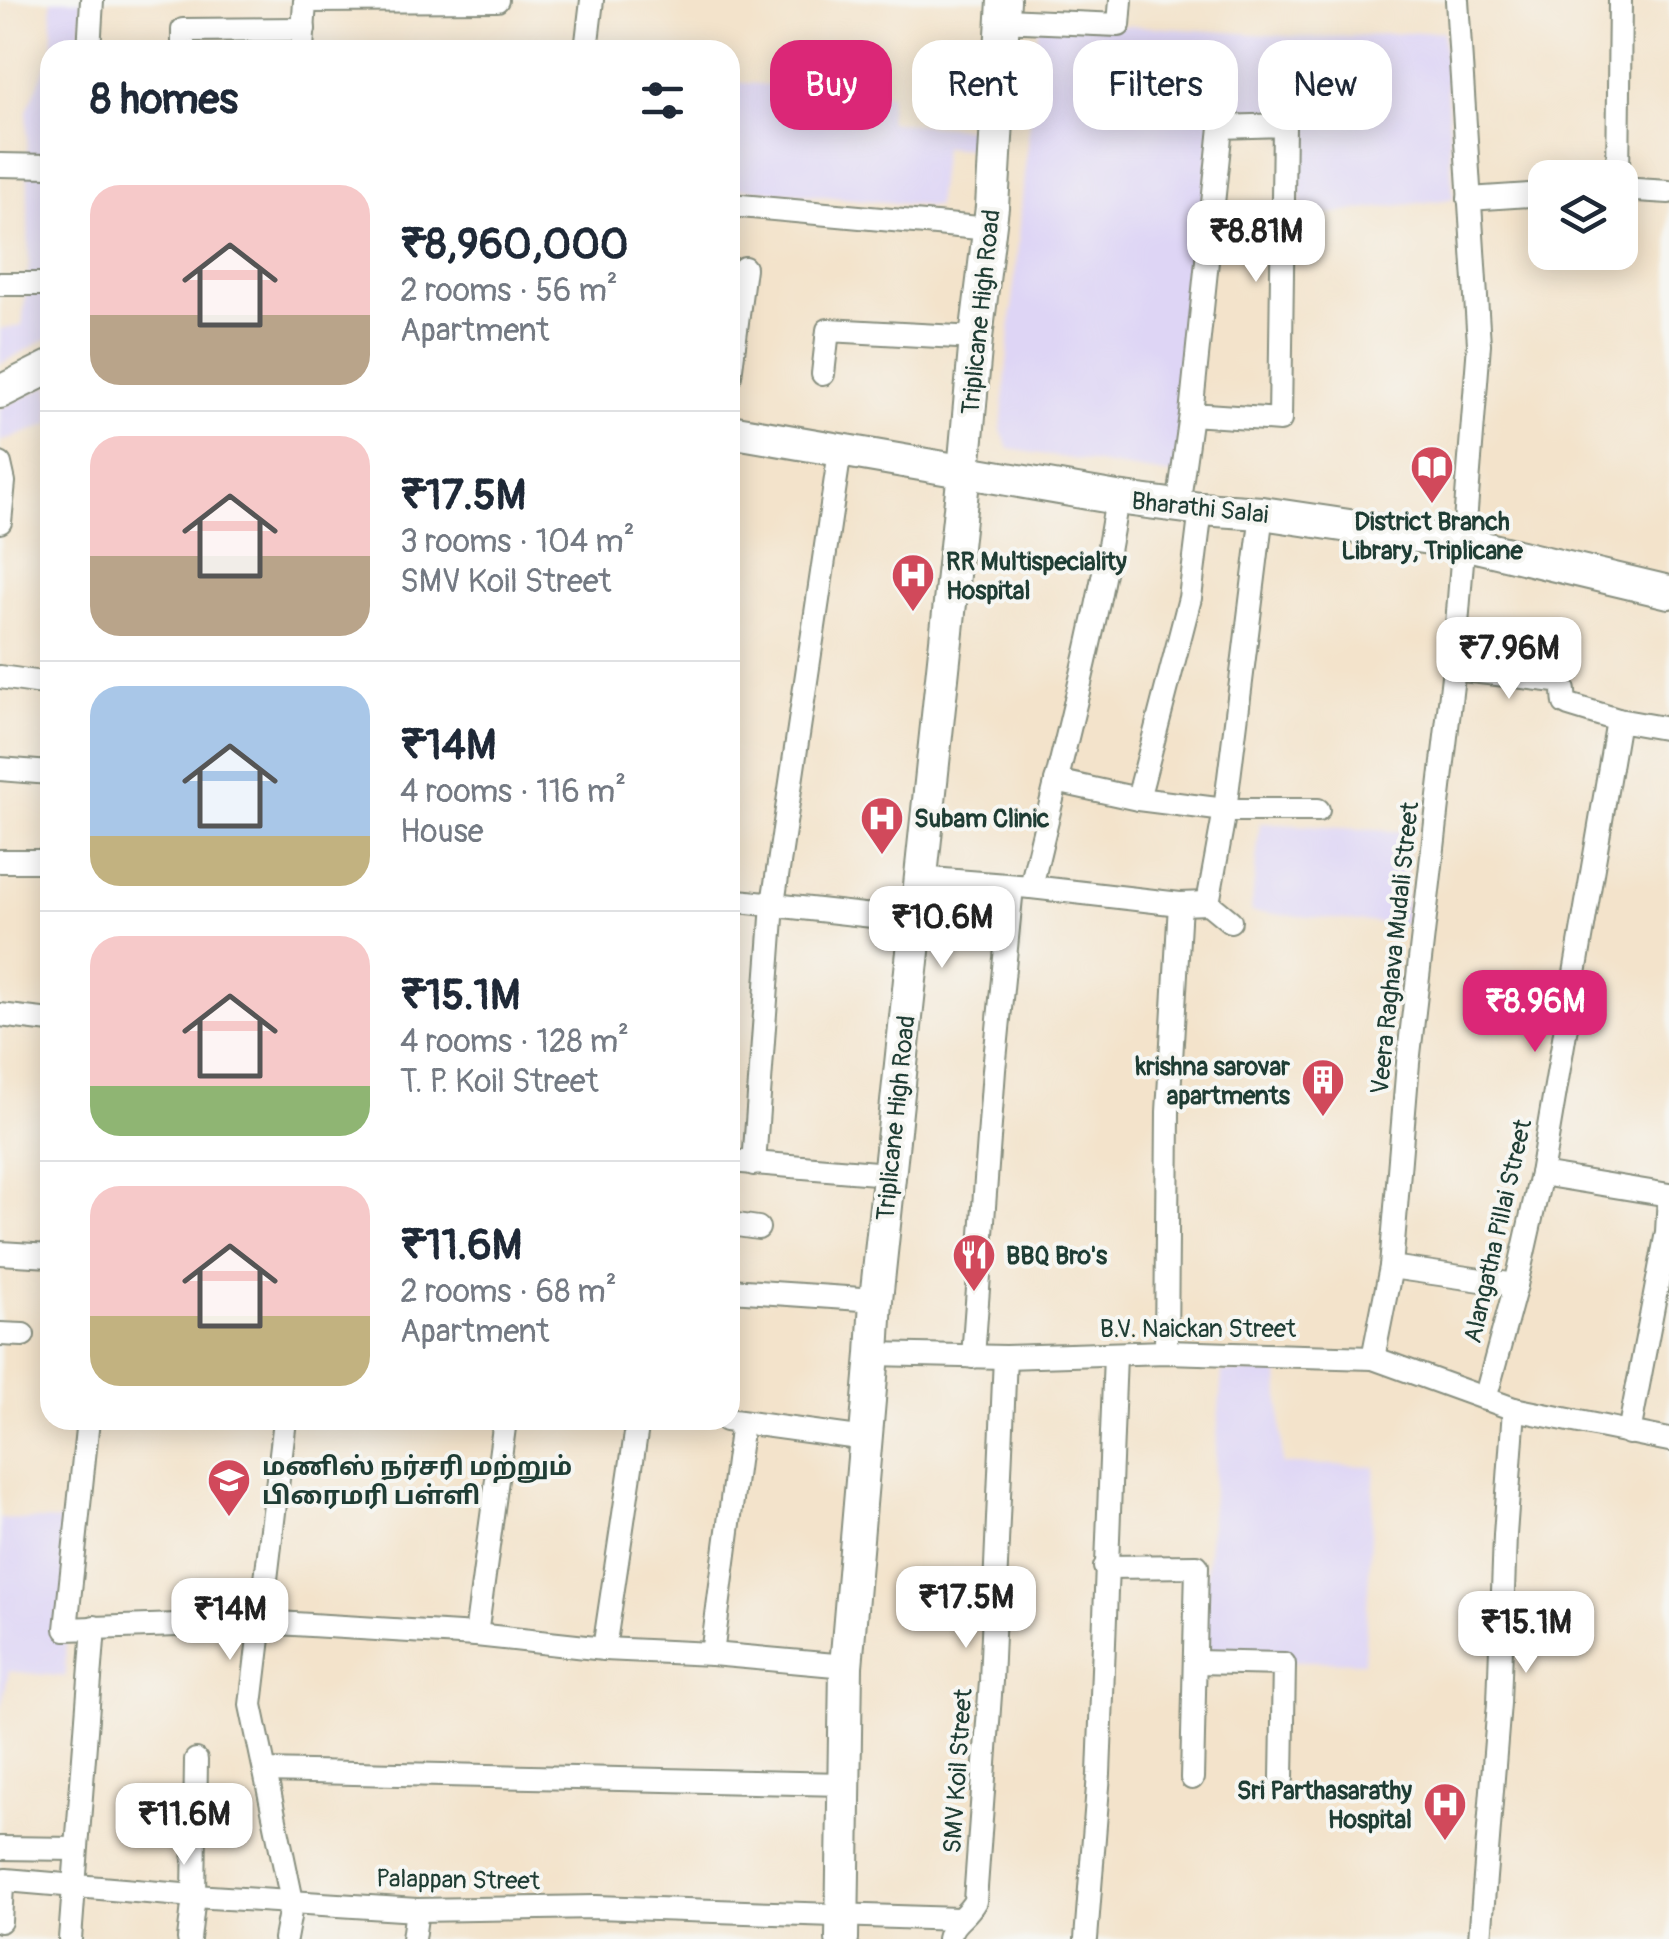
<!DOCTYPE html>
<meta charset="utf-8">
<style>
:root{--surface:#fff;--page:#f6f6f7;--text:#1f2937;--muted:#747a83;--line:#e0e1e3;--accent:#db2777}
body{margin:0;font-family:Pangolin,"Noto Sans Tamil",sans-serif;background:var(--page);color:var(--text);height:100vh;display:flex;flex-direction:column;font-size:38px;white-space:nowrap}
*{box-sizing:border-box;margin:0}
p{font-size:32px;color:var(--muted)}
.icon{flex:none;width:55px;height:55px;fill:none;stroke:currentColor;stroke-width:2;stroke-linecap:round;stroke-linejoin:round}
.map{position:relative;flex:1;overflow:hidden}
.drawer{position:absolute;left:40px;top:40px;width:700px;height:1390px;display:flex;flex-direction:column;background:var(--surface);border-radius:30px;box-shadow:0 5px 25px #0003}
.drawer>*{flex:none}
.top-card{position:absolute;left:770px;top:40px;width:748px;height:90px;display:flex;gap:20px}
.tools{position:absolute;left:1528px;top:160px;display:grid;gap:20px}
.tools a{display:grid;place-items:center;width:110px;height:110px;border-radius:20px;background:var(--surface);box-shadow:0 5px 25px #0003;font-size:50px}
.price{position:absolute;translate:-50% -85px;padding:0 22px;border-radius:20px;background:#fff;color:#222;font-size:32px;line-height:65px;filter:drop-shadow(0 2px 5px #0008)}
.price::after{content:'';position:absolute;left:50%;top:60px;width:30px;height:22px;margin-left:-15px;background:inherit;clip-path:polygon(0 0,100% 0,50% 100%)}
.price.selected{background:var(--accent);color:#fff}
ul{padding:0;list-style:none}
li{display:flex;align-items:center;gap:30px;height:250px;padding:0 50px}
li+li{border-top:2px solid var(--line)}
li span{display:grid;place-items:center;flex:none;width:280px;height:200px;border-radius:30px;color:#555}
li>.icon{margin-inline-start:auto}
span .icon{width:120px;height:120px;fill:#fffc;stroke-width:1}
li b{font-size:42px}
h2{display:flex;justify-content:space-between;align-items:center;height:120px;padding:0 50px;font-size:42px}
.pill{padding:0 35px;border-radius:30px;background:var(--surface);box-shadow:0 5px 25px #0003;font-size:35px;line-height:90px}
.pill.selected{background:var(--accent);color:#fff}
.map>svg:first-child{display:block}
.built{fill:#ded5f5}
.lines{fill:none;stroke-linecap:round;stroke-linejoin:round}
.street-casing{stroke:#899080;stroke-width:26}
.secondary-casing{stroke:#899080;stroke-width:36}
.street{stroke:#fff;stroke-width:22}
.secondary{stroke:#fff;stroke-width:32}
.labels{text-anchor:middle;stroke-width:8;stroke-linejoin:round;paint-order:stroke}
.street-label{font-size:25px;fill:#1f3d34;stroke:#f6f6f2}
.poi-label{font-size:25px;font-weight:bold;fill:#1f3d34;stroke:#f6f6f2;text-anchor:start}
</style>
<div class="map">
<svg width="1669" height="1939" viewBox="0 0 1669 1939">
<rect width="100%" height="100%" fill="#f6f6f2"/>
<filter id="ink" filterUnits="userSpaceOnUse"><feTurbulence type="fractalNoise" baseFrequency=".01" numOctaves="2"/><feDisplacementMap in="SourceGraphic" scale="20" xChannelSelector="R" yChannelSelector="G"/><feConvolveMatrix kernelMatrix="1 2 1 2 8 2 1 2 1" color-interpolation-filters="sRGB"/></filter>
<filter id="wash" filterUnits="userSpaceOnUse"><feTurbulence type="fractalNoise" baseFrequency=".0048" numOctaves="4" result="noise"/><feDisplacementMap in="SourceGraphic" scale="40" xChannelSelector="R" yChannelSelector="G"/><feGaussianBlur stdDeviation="2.25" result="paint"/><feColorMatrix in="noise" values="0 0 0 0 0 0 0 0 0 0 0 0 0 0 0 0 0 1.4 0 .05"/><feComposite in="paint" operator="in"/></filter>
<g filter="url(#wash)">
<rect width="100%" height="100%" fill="#f3e3cb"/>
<!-- built -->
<g class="built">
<path d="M 51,0 L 82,0 L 81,50 L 53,50 Z"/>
<path d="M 1038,24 L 1134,26 L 1313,38 L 1443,31 L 1453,199 L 1303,217 L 1294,121 L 1226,110 L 1211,130 L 1178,476 L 1009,449 L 1001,430 Z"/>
<path d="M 50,56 L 50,337 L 0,364 L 0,329 L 22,326 L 29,264 L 27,111 Z"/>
<path d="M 730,82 L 890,94 L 888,122 L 978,129 L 977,149 L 943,147 L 936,207 L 730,187 Z"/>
<path d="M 50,385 L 50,424 L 0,442 L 0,408 Z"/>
<path d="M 1260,823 L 1408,832 L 1405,925 L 1251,912 Z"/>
<path d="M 1222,1372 L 1279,1372 L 1282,1464 L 1375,1466 L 1364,1662 L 1200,1659 Z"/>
<path d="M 0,1519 L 69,1521 L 65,1677 L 9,1671 L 0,1713 Z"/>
</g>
</g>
<g filter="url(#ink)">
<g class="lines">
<!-- street casing -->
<g class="street-casing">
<g id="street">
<path d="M 1002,20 L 1119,25 L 1121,0"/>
<path d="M 89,50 L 92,0"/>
<path d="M 183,50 L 183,30 L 304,29"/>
<path d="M 302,50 L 305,1 L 497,0"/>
<path d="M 586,50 L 592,0"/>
<path d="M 0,165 L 50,166"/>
<path d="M 1618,178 L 1620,0"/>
<path d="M 1620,189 L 1669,192"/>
<path d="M 1469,199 L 1545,194"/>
<path d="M 730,205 L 990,229"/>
<path d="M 0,284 L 50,284"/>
<path d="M 823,374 L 828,330 L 976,338"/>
<path d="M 730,376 L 744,268"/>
<path d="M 0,464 L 4,482 L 0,522"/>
<path d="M 1178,507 L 1191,414 L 1221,127 L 1284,125 L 1280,420 L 1191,414"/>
<path d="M 1453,669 L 1556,681 C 1567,686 1563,693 1565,703 L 1569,705 L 1618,720 L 1669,729"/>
<path d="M 0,677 L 50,684"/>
<path d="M 0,769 L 50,773"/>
<path d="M 1056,781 L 1138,799 L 1225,810 L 1318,810"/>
<path d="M 1138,799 L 1190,598 L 1201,509"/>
<path d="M 0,861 L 50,861"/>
<path d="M 919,878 L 1031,887 L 1180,904 L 1208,903 L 1230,921"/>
<path d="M 1031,887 C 1061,757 1097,629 1117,498"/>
<path d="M 730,900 L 917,921"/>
<path d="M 1208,903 L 1225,810 L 1262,513"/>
<path d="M 0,1015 L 50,1021"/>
<path d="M 730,1161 L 888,1174"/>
<path d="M 754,1164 L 773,904 L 840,451"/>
<path d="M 1541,1174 L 1669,1195"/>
<path d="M 730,1224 L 758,1228"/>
<path d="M 0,1253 L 50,1256"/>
<path d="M 1391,1267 L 1516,1285"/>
<path d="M 730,1290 L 876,1300"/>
<path d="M 0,1334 L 23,1335"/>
<path d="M 1166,1352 L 1168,1112 L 1180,904"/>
<path d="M 873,1354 L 1005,1357 L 1166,1352 L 1373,1358 L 1514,1409 L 1669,1440"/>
<path d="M 973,1357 L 994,1070 L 1012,887"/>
<path d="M 1373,1358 L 1391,1267 L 1408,1063 L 1453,676 L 1479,344 L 1457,0"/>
<path d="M 1485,1399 L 1516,1285 L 1541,1174 L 1618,720"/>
<path d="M 88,1420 L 66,1629 L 261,1622 L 476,1635 L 604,1649 L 712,1654 L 846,1666"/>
<path d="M 285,1420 L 251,1705 L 292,1901 L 285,1939"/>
<path d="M 726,1420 L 866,1439"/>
<path d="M 1629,1433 L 1667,1232 L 1669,1195"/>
<path d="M 1105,1567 L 1197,1566 L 1192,1778"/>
<path d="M 476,1635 L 505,1420"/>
<path d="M 604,1649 L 638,1420"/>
<path d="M 712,1654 L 742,1423"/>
<path d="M 1196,1662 L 1284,1664 L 1282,1778"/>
<path d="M 265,1771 L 844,1784"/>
<path d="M 0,1848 L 76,1849"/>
<path d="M 0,1921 L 2,1886 L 6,1880 L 194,1896 L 417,1910 L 596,1907 L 958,1919"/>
<path d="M 70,1939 L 94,1627"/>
<path d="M 189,1939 L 194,1896 L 196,1760"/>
<path d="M 413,1939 L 417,1910"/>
<path d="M 948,1939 C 953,1919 965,1919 975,1901 L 991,1681 L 1005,1357"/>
<path d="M 1086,1939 L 1099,1774 L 1115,1355"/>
<path d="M 1480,1939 L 1499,1703 L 1505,1535 L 1514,1409"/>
</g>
</g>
<!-- secondary casing -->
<g class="secondary-casing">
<g id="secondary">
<path d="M 0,392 L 50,367"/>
<path d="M 730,431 L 1117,498 L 1201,509 L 1262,513 L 1463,543 L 1669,592"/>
<path d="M 842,1939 L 846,1666 L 873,1354 L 876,1300 L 964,471 L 976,338 L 992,207 L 1004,0"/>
</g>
</g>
<!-- street -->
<use href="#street" class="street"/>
<!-- secondary -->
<use href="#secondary" class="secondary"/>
</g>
</g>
<!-- icons -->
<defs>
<g id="library-pin" transform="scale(2.25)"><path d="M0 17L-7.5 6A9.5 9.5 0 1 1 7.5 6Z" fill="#d1495b" stroke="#f6f6f2"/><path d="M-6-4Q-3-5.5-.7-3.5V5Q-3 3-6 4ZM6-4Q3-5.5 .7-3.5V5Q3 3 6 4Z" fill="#fff"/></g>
<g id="hospital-pin" transform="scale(2.25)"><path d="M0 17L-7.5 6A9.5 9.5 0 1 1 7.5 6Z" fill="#d1495b" stroke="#f6f6f2"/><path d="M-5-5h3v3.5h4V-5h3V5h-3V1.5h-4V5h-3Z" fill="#fff"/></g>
<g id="building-pin" transform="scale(2.25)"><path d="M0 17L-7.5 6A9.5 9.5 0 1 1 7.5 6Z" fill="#d1495b" stroke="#f6f6f2"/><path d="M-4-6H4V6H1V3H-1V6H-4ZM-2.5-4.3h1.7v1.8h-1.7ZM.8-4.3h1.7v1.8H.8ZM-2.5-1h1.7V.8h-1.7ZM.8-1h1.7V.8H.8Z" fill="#fff"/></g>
<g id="restaurant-pin" transform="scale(2.25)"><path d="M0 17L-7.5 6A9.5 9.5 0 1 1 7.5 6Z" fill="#d1495b" stroke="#f6f6f2"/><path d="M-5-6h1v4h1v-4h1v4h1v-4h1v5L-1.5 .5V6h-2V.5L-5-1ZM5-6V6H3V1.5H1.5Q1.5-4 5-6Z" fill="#fff"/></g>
<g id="school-pin" transform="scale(2.25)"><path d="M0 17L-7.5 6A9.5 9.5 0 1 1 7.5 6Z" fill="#d1495b" stroke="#f6f6f2"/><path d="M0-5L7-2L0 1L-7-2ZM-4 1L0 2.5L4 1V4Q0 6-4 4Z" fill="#fff"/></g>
</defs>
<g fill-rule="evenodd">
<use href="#library-pin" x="1432" y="467"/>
<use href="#hospital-pin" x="913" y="575"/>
<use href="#hospital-pin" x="882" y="818"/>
<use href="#building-pin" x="1323" y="1080"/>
<use href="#restaurant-pin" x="974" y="1255"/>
<use href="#school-pin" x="229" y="1480"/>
<use href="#hospital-pin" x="1445" y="1804"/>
</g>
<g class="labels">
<!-- street labels -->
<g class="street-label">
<text transform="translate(980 312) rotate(-84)" y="9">Triplicane High Road</text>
<text transform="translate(1200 507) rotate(6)" y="9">Bharathi Salai</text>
<text transform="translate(1394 948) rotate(-84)" y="9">Veera Raghava Mudali Street</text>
<text transform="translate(895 1118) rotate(-84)" y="9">Triplicane High Road</text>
<text transform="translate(1497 1231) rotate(-77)" y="9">Alangatha Pillai Street</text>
<text x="1198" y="1337">B.V. Naickan Street</text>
<text transform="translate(957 1771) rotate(-86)" y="9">SMV Koil Street</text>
<text transform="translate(458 1879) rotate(1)" y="9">Palappan Street</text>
</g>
<!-- poi labels -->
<g class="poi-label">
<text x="1432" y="530" text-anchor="middle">District Branch<tspan x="1432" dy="29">Library, Triplicane</tspan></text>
<text x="946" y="570">RR Multispeciality<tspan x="946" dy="29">Hospital</tspan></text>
<text x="914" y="827">Subam Clinic</text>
<text x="1290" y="1075" text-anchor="end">krishna sarovar<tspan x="1290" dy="29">apartments</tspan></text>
<text x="1006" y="1264">BBQ Bro's</text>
<text x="262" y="1475">மணிஸ் நர்சரி மற்றும்<tspan x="262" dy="29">பிரைமரி பள்ளி</tspan></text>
<text x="1412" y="1799" text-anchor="end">Sri Parthasarathy<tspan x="1412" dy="29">Hospital</tspan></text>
</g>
</g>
</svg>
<div class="tools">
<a><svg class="icon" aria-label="layers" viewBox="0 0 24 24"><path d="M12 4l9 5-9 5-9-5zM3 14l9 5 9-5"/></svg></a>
</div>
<b class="price" style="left:1256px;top:285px">₹8.81M</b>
<b class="price" style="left:1509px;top:702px">₹7.96M</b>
<b class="price" style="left:942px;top:971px">₹10.6M</b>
<b class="price selected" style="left:1535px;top:1055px">₹8.96M</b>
<b class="price" style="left:966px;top:1651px">₹17.5M</b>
<b class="price" style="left:230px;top:1663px">₹14M</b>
<b class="price" style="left:1526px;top:1676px">₹15.1M</b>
<b class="price" style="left:184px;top:1868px">₹11.6M</b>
<div class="top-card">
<a class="pill selected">Buy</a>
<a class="pill">Rent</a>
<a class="pill">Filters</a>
<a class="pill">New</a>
</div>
<section class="drawer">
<h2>8 homes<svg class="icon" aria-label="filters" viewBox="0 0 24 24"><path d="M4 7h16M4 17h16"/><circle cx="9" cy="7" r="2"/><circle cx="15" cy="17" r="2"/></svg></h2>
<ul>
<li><span style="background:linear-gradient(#f6c9c9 65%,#b9a48a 0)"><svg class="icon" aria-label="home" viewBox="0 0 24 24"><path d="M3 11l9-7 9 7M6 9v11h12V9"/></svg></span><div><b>₹8,960,000</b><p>2 rooms · 56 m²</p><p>Apartment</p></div></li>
<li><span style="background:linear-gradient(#f6c9c9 60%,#b9a48a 0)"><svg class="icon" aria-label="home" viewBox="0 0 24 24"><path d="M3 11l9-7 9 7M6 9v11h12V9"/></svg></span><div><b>₹17.5M</b><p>3 rooms · 104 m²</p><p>SMV Koil Street</p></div></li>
<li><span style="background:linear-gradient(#a9c7e8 75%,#c2b280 0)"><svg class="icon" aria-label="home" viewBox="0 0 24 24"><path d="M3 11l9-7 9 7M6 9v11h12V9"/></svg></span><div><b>₹14M</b><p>4 rooms · 116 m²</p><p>House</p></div></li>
<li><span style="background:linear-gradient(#f6c9c9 75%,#8fb573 0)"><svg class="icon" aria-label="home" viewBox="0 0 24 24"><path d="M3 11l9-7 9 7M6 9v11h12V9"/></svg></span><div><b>₹15.1M</b><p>4 rooms · 128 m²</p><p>T. P. Koil Street</p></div></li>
<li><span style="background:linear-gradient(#f6c9c9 65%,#c2b280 0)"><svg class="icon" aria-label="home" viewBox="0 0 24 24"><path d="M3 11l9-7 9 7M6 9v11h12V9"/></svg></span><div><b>₹11.6M</b><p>2 rooms · 68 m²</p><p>Apartment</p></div></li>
</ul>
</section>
</div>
